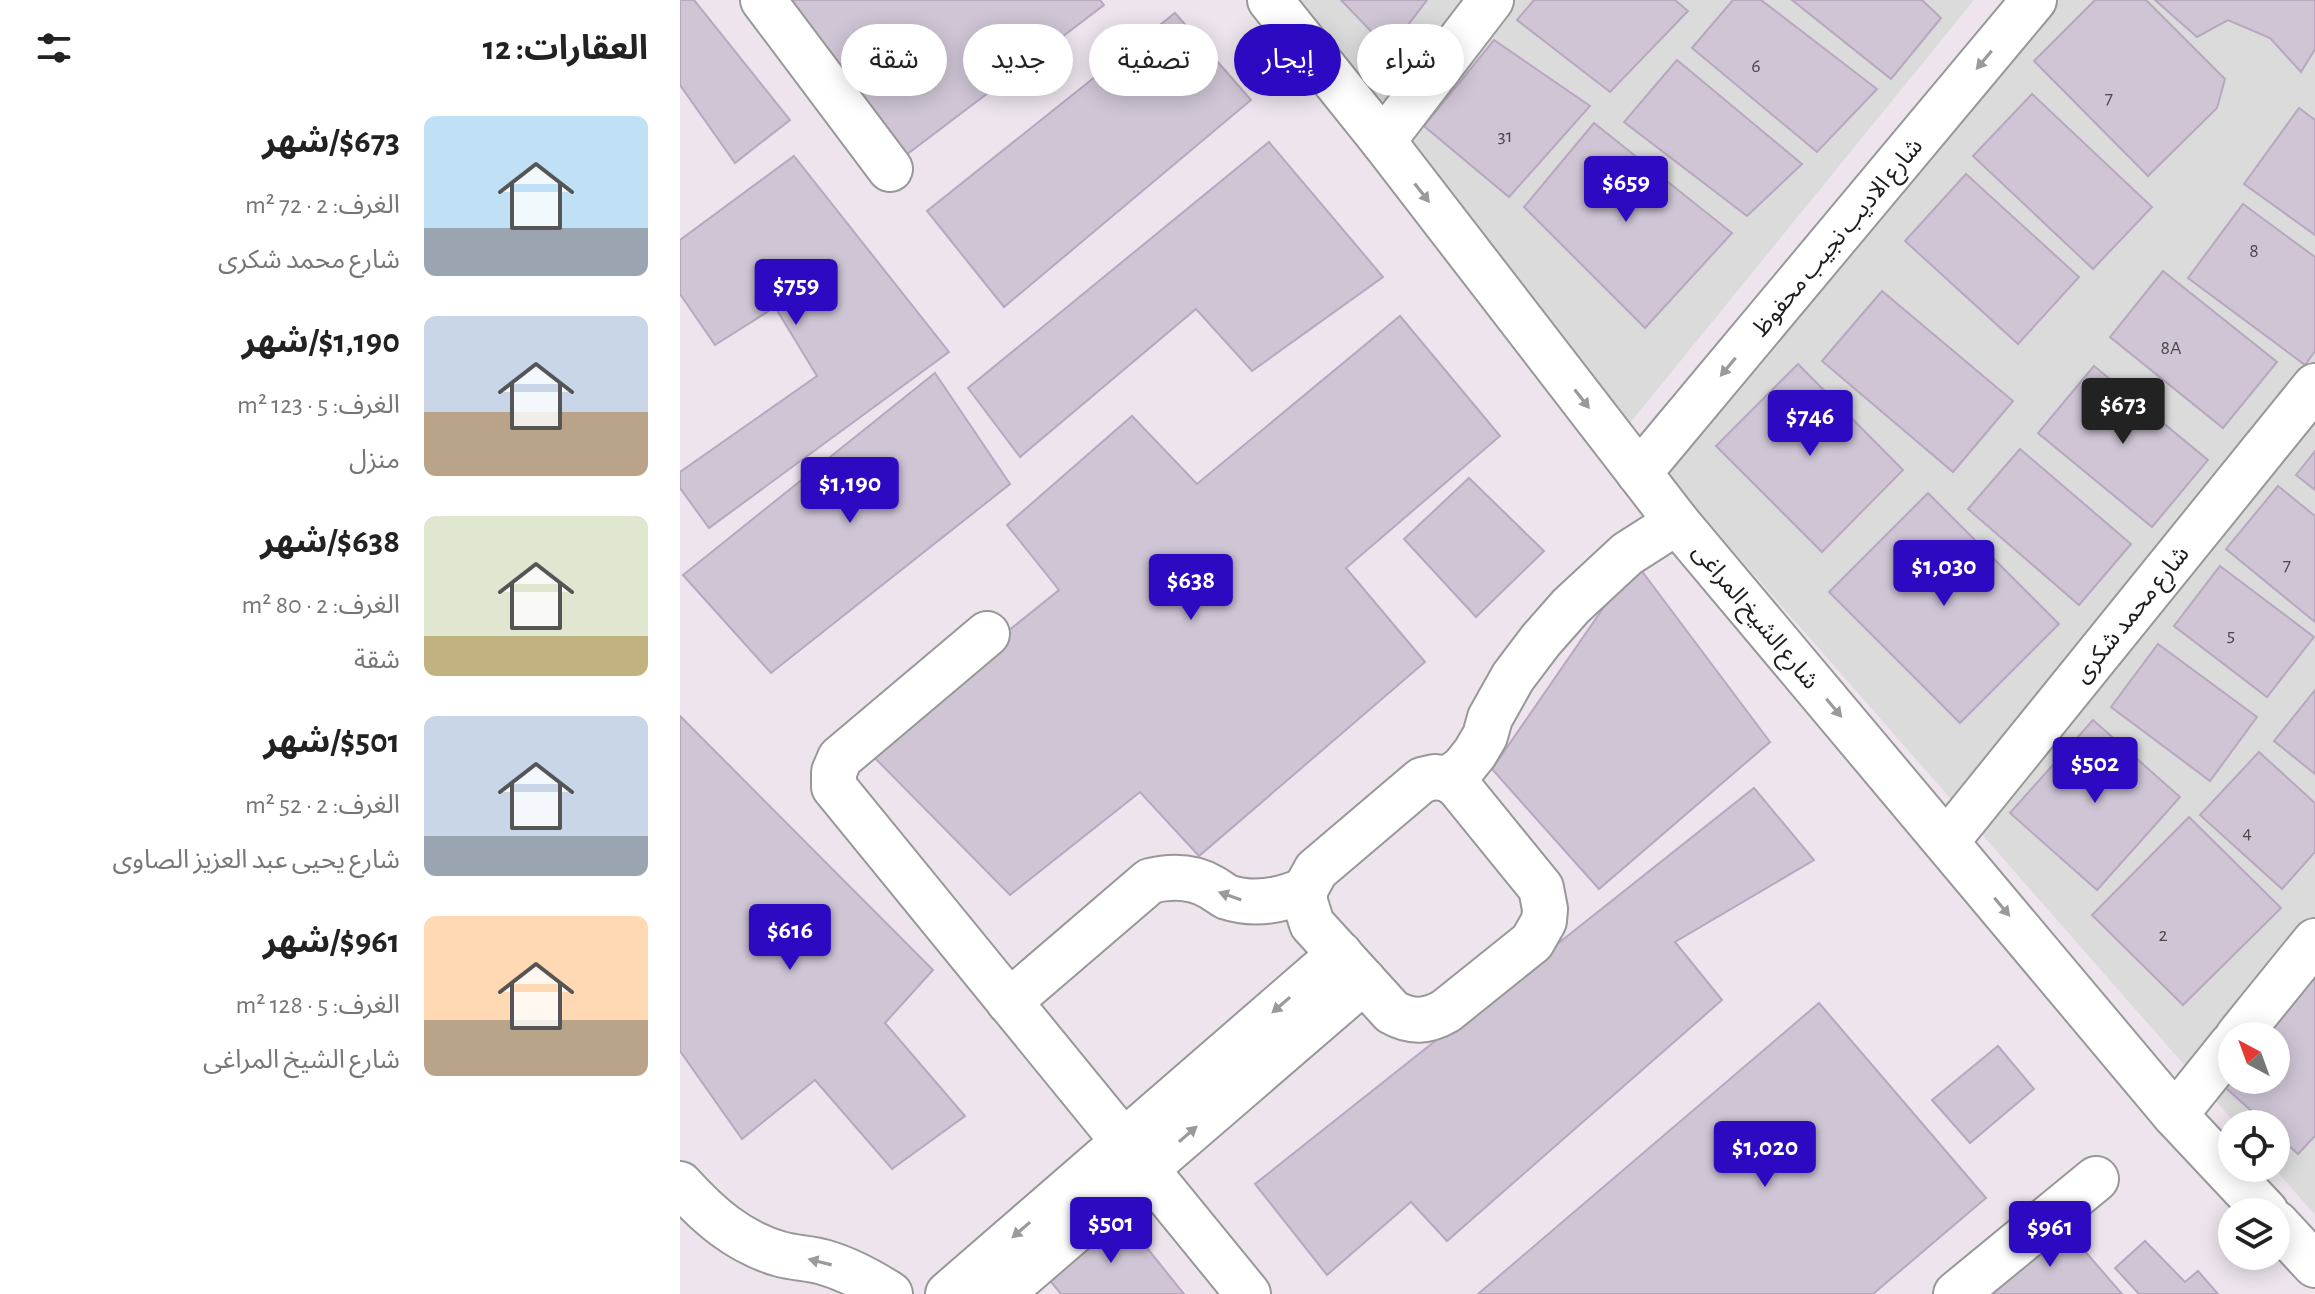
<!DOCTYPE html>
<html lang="ar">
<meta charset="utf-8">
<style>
:root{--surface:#fff;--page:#f6f6f6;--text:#222;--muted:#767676;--accent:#2d0ac2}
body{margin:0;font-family:"Alegreya Sans","Noto Sans Arabic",sans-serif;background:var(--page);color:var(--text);direction:rtl;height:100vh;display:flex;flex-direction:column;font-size:30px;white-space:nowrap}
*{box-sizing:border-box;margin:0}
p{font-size:26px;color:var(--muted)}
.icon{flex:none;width:44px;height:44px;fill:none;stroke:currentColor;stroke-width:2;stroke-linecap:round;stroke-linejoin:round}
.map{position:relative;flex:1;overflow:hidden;direction:ltr}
.side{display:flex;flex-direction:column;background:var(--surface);width:680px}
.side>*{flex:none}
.top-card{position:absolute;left:24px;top:24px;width:760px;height:72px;direction:rtl;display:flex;gap:16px}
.needle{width:52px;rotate:319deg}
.buttons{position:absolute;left:1538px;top:1022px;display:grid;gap:16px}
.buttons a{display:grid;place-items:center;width:72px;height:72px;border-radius:50%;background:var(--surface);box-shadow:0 4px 20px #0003;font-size:40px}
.price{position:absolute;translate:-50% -68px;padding:0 18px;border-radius:8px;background:var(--accent);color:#fff;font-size:26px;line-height:52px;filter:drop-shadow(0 2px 4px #0008)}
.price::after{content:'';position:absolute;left:50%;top:48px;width:24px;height:18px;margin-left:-12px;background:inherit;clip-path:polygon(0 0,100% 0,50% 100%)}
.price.selected{background:#222;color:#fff}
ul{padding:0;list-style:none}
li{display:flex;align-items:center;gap:24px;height:200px;padding:0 32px}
li span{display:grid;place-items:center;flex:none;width:224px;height:160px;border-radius:12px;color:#555}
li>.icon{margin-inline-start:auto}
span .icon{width:96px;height:96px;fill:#fffc;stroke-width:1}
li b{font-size:34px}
h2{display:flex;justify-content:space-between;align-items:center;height:96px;padding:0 32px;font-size:34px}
.chip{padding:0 28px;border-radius:36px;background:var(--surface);box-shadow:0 4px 20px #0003;font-size:28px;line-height:72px}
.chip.selected{background:var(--accent);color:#fff}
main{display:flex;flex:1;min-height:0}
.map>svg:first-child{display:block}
.residential{fill:#dbdbdc;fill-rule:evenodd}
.building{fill:#cfc5d5;stroke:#b7a7bf;stroke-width:2}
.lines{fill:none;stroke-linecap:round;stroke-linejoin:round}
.minor-casing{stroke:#989898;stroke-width:48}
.minor{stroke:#fff;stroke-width:44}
.oneway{fill:#9a9a9a}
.labels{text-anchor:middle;stroke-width:6;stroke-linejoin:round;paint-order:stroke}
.number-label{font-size:20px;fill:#4a484c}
.street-label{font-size:24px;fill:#1e1e1e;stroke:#fff}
</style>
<main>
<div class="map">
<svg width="1635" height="1294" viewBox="0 0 1635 1294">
<rect width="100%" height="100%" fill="#ede4ee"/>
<!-- residential -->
<g class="residential">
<path d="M 614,0 L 1294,0 L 950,423 Z"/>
<path d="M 1373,0 L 1635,0 L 1635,1215 L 1594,1168 L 1596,1168 L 1596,1124 L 1556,1124 L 984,472 ZM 1552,1036 L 1596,1036 L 1596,1080 L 1552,1080 Z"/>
</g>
<!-- building -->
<g class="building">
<path d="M 0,0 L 14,0 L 110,120 L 55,163 L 0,85 Z"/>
<path d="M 109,0 L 420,0 L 424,5 L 226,155 Z"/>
<path d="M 661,0 L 747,0 L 709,50 Z"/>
<path d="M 854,0 L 995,0 L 1008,11 L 930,92 L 837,20 Z"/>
<path d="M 1053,0 L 1081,0 L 1197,89 L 1137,152 L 1012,48 Z"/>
<path d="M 1112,0 L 1242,0 L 1261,18 L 1211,79 Z"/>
<path d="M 1415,0 L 1466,0 L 1545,79 L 1537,108 L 1468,176 L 1354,61 Z"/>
<path d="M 1475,0 L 1635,0 L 1635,49 L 1621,72 L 1590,38 L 1548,20 L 1517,37 Z"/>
<path d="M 495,13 L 571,100 L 324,307 L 247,211 Z"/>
<path d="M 814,40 L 910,106 L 829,197 L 744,126 Z"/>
<path d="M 997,60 L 1122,164 L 1067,216 L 944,122 Z"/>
<path d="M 1352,94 L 1472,207 L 1413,269 L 1293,156 Z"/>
<path d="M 1619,108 L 1635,120 L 1635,235 L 1564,184 Z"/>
<path d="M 914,123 L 1052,233 L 965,328 L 844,207 Z"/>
<path d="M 589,142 L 703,277 L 572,371 L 516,309 L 340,457 L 288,388 Z"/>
<path d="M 114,156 L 269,352 L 29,528 L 0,488 L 0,472 L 137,376 L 95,307 L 35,345 L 0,294 L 0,240 Z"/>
<path d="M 1286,174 L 1399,277 L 1338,344 L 1225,241 Z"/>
<path d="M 1563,204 L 1635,257 L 1635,351 L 1625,365 L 1508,278 Z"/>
<path d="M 1483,271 L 1597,362 L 1543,428 L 1430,337 Z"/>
<path d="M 1202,291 L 1333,401 L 1273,472 L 1142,361 Z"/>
<path d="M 720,316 L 820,436 L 666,568 L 745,662 L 519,856 L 460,792 L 330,895 L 184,747 L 379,590 L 327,525 L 452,416 L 517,484 Z"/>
<path d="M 1118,364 L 1223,470 L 1142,552 L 1036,446 Z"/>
<path d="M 1414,366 L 1528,460 L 1472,527 L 1358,433 Z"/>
<path d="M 255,373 L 330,484 L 91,673 L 3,575 Z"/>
<path d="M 1340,449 L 1451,544 L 1399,605 L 1288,509 Z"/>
<path d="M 1635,451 L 1635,490 L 1616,475 Z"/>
<path d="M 789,478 L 864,551 L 796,617 L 724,539 Z"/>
<path d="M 1598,486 L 1635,516 L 1635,622 L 1546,549 Z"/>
<path d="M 1248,493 L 1379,624 L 1280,723 L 1149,592 Z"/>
<path d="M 955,562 L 1090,742 L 919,889 L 812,769 Z"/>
<path d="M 1540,566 L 1634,637 L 1587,697 L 1494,626 Z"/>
<path d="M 1478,644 L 1577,717 L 1530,781 L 1431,707 Z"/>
<path d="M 1635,690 L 1635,774 L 1594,741 Z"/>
<path d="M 0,716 L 253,970 L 205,1023 L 285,1116 L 212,1169 L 135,1080 L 62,1139 L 0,1051 Z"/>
<path d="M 1413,720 L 1500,797 L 1417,890 L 1330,813 Z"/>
<path d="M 1579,752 L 1635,803 L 1635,852 L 1602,889 L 1520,815 Z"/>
<path d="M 1074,788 L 1134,860 L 995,942 L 1042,1000 L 767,1241 L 731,1202 L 647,1275 L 575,1184 Z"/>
<path d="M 1509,817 L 1601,908 L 1503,1005 L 1412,915 Z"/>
<path d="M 1635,974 L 1635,1136 L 1618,1154 L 1596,1134 L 1596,1124 L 1586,1124 L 1537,1080 L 1552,1065 L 1552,1080 L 1596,1080 L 1596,1036 L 1578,1036 Z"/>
<path d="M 1139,1003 L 1306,1198 L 1193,1294 L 798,1294 Z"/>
<path d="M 1318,1046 L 1354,1089 L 1290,1143 L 1252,1100 Z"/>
<path d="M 438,1212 L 504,1294 L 381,1294 L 362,1271 Z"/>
<path d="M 1377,1219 L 1442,1294 L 1290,1294 Z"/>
<path d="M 1465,1241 L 1505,1282 L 1518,1271 L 1538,1294 L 1459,1294 L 1435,1268 Z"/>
</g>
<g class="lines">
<!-- minor casing -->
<g class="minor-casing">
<g id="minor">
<path d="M 83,0 L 210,169"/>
<path d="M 590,0 L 703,141 L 997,522 L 1495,1115 L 1586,1212"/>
<path d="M 703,141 L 811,0"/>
<path d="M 959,473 L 1354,0"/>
<path d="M 307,634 L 160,758 L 154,772 L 154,787 L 568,1294"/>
<path d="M 755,777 L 768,779 L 778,786 L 861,888 L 865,909 L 864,921 L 852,942 L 766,1011 C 747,1022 732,1023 712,1012 L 632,924 L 625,902 L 625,890 L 636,870 L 742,780 Z"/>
<path d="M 768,779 L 783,768 L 795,753 L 805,736 L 810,718 L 833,677 L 861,640 L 891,606 L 947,554 L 997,522"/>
<path d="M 1267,841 L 1635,386"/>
<path d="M 329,1002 L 470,881 C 491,876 512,876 531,887 C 537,890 541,894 547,897 C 574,906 600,901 625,890"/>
<path d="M 1558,1036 L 1635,941"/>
<path d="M 1495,1115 L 1552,1044"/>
<path d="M 0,1184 C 28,1215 58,1242 100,1254 C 114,1258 129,1258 143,1262 C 168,1269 188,1280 210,1294"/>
<path d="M 1596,1223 L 1635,1265"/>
<path d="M 268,1294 L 660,954"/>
<path d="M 321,1294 L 684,981"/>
<path d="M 1276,1294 L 1416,1179"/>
</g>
</g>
<!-- minor -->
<use href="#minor" class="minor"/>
</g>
<!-- one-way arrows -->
<defs><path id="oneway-solid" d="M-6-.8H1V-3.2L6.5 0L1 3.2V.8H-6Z" transform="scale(2)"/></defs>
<g class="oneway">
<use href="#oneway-solid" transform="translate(1304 60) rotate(130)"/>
<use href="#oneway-solid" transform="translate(742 193) rotate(52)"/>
<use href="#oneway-solid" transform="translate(1048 367) rotate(130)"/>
<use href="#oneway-solid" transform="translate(902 399) rotate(52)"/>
<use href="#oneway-solid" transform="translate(1154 708) rotate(50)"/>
<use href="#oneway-solid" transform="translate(550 896) rotate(-161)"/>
<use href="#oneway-solid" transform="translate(1322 907) rotate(50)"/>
<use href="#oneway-solid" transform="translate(601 1005) rotate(139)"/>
<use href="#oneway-solid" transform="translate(508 1134) rotate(-41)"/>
<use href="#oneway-solid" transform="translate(341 1230) rotate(139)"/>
<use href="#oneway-solid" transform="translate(140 1262) rotate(-166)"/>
</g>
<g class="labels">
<!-- number labels -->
<g class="number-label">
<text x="1076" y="72">6</text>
<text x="1429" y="104">7</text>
<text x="825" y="142">31</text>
<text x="1574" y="257">8</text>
<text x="1491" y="354">8A</text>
<text x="1607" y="571">7</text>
<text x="1551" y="641">5</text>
<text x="1567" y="839">4</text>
<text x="1483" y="941">2</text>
</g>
<!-- street labels -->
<g class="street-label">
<text transform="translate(1157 237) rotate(-50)" y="8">شارع الاديب نجيب محفوظ</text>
<text transform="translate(1451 614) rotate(-51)" y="8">شارع محمد شكرى</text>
<text transform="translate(1076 616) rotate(50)" y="8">شارع الشيخ المراغى</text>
</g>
</g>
</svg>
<div class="buttons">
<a><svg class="needle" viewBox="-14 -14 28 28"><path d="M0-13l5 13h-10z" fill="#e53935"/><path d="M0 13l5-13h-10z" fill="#767676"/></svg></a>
<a><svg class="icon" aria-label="locate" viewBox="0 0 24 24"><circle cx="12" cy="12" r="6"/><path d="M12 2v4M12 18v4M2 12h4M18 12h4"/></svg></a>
<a><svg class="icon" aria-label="layers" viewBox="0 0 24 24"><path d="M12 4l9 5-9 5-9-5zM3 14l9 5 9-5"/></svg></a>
</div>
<b class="price" style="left:946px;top:224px">$659</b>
<b class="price" style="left:116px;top:327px">$759</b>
<b class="price selected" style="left:1443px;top:446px">$673</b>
<b class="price" style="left:1130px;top:458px">$746</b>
<b class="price" style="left:170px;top:525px">$1,190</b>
<b class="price" style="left:1264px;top:608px">$1,030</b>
<b class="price" style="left:511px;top:622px">$638</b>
<b class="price" style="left:1415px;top:805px">$502</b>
<b class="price" style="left:110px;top:972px">$616</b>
<b class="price" style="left:1085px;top:1189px">$1,020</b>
<b class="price" style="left:431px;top:1265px">$501</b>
<b class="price" style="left:1370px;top:1269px">$961</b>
<div class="top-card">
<a class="chip">شراء</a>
<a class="chip selected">إيجار</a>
<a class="chip">تصفية</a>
<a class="chip">جديد</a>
<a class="chip">شقة</a>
</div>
</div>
<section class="side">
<h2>العقارات: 12<svg class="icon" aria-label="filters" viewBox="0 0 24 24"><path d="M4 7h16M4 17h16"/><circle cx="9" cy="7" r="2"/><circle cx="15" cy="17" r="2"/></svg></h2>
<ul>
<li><span style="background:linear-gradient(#bfe0f5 70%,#9aa5b1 0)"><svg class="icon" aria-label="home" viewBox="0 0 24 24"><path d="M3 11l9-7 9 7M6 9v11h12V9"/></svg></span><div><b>$673/شهر</b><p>الغرف: 2 · 72 m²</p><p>شارع محمد شكرى</p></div></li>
<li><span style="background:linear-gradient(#c9d6e8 60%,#b9a48a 0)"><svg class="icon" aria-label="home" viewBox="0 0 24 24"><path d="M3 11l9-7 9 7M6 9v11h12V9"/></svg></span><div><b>$1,190/شهر</b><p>الغرف: 5 · 123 m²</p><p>منزل</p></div></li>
<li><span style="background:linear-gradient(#dfe7d0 75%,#c2b280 0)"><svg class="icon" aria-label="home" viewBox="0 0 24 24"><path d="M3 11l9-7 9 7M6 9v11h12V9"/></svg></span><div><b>$638/شهر</b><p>الغرف: 2 · 80 m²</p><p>شقة</p></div></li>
<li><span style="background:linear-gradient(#c9d6e8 75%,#9aa5b1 0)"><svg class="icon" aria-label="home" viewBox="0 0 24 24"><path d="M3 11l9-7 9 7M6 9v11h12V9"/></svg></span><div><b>$501/شهر</b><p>الغرف: 2 · 52 m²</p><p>شارع يحيى عبد العزيز الصاوى</p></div></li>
<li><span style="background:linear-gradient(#ffd9b3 65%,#b9a48a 0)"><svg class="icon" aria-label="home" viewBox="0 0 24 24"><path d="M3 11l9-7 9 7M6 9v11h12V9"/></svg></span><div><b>$961/شهر</b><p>الغرف: 5 · 128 m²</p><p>شارع الشيخ المراغى</p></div></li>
</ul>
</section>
</main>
